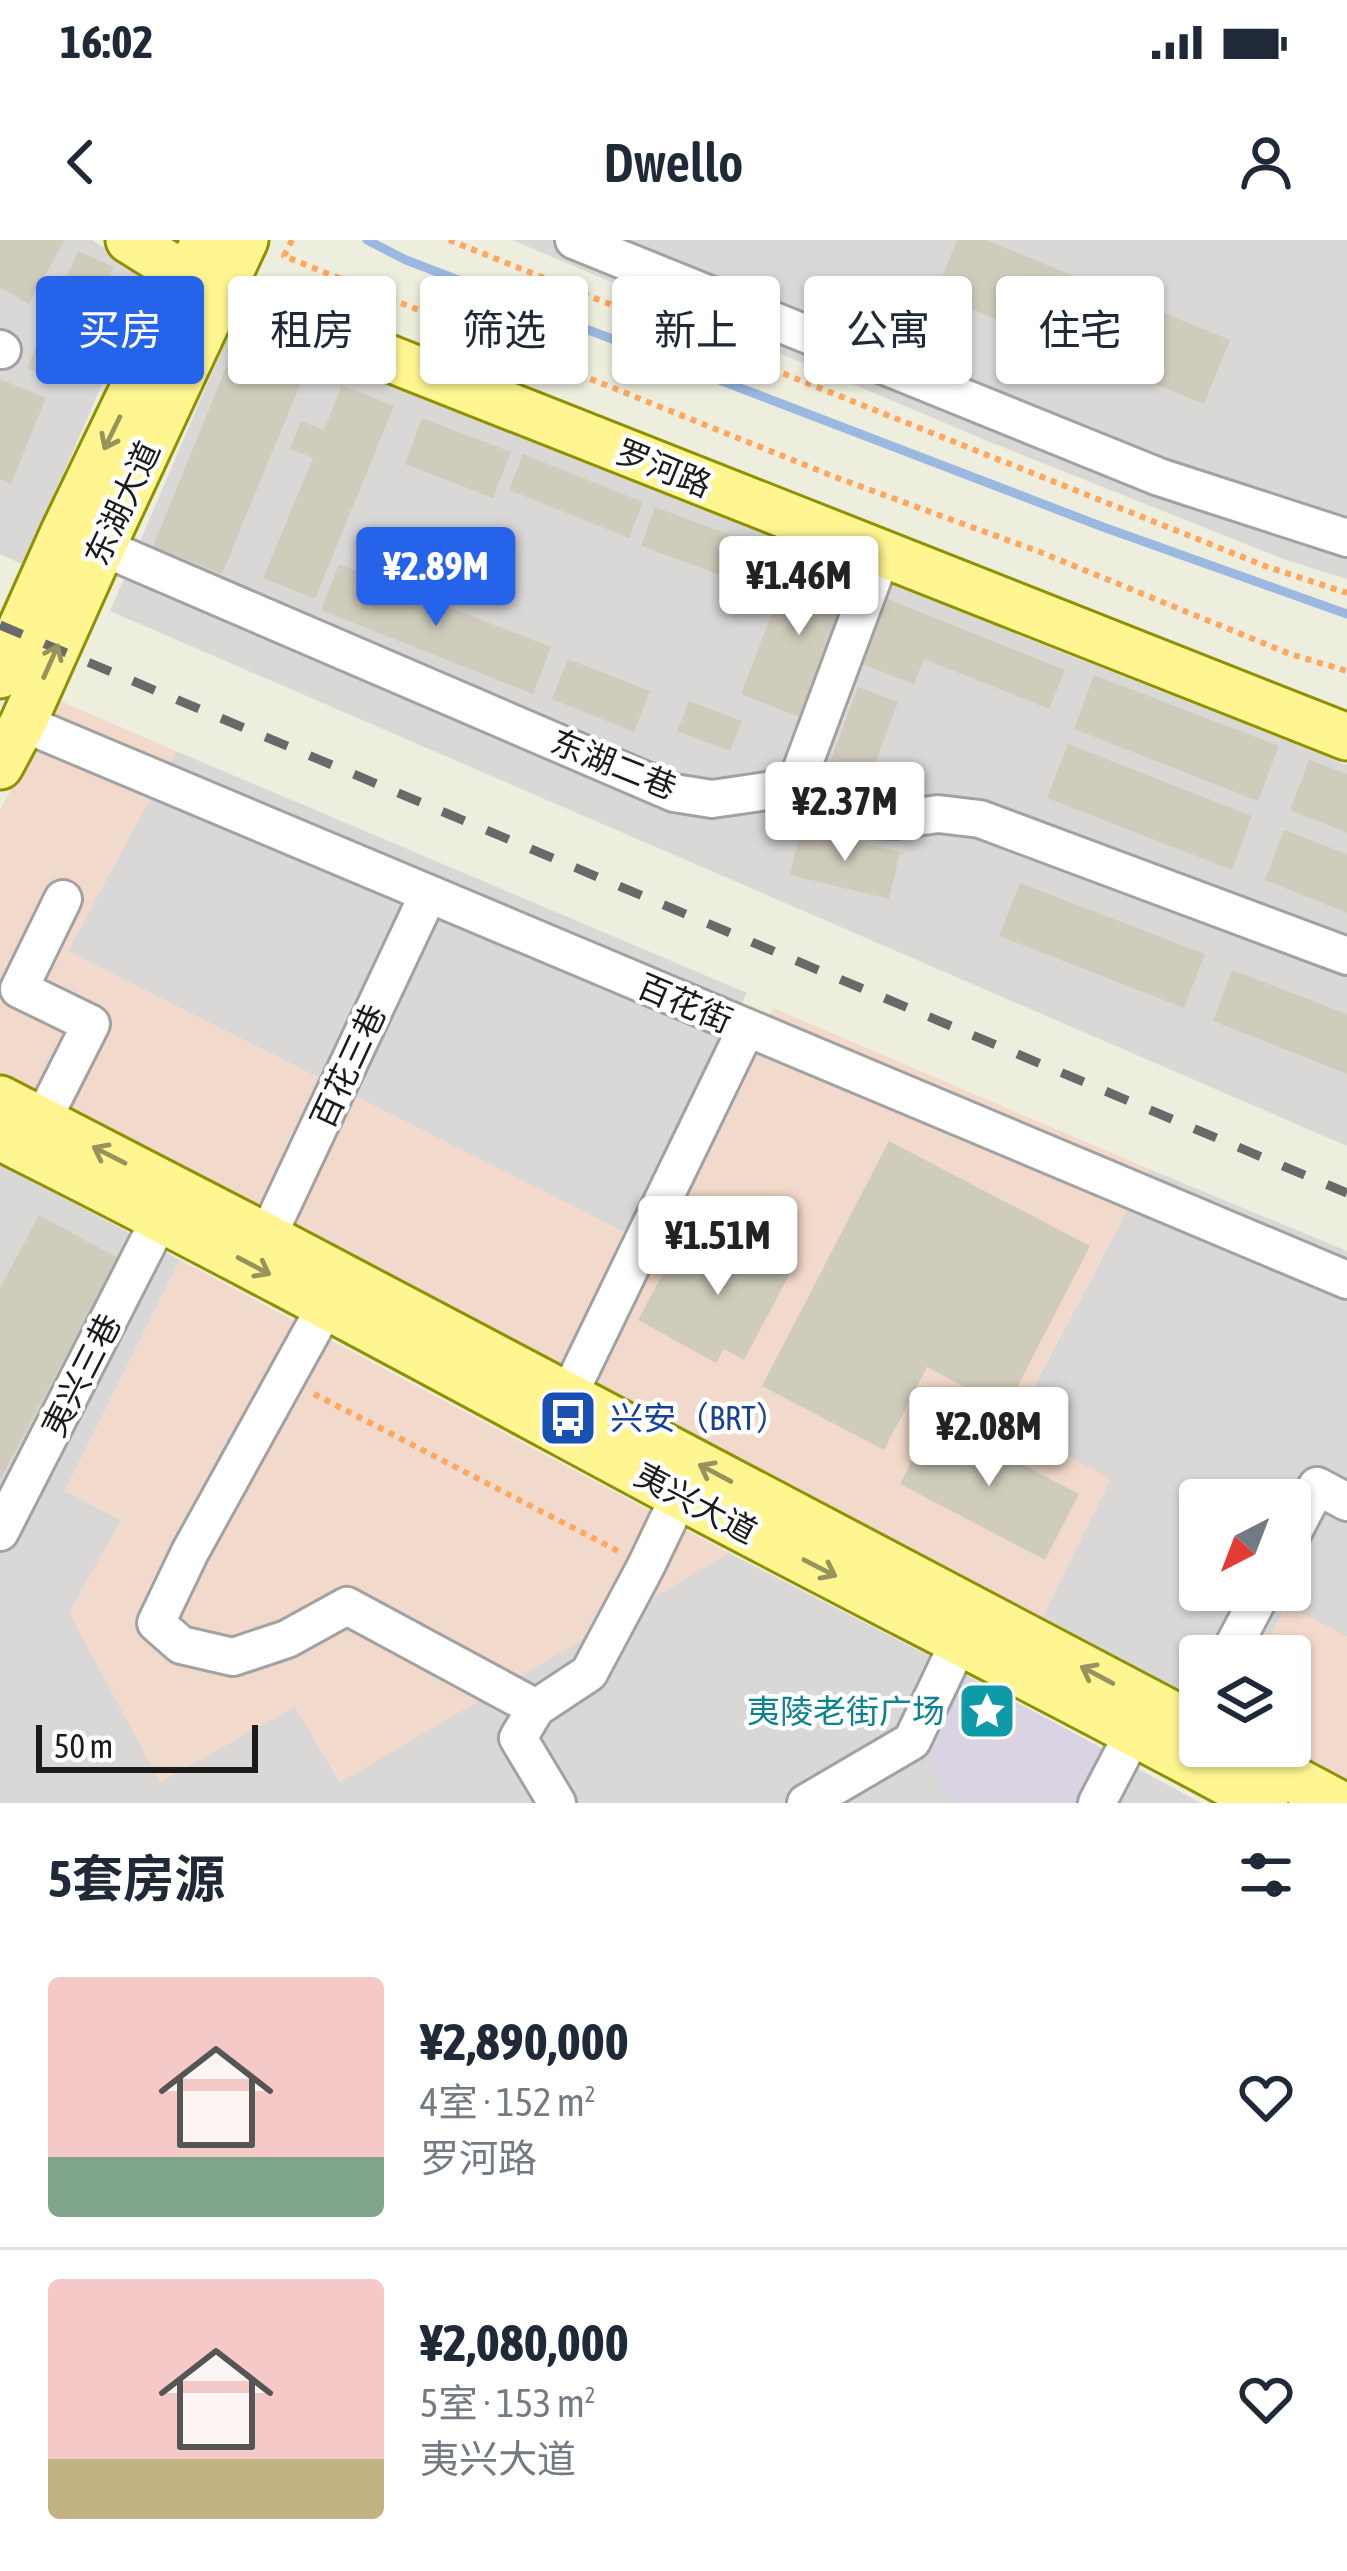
<!DOCTYPE html>
<html lang="zh">
<meta charset="utf-8">
<style>
:root{--surface:#fff;--page:#f2f2f3;--text:#1f2937;--muted:#747a83;--line:#e0e1e3;--accent:#2563eb}
body{margin:0;font-family:"Asap Condensed","Noto Sans SC",sans-serif;background:var(--page);color:var(--text);height:100vh;display:flex;flex-direction:column;font-size:45px;white-space:nowrap}
*{box-sizing:border-box;margin:0}
p{font-size:39px;color:var(--muted)}
.icon{flex:none;width:66px;height:66px;fill:none;stroke:currentColor;stroke-width:2;stroke-linecap:round;stroke-linejoin:round}
.map{position:relative;height:1563px;overflow:hidden}
.panel{display:flex;flex-direction:column;background:var(--surface);flex:1}
.panel>*{flex:none}
.top-card{position:absolute;left:36px;top:36px;width:1275px;height:108px;display:flex;gap:24px}
.needle{width:78px;rotate:222deg}
.fabs{position:absolute;left:1179px;top:1239px;display:grid;gap:24px}
.fabs a{display:grid;place-items:center;width:132px;height:132px;border-radius:12px;background:var(--surface);box-shadow:0 3px 9px #0004;font-size:60px}
.scale{position:absolute;left:36px;bottom:30px;width:222px;box-sizing:border-box;padding-left:12px;border:6px solid #1b1b1b;border-top:0;font-size:33px;line-height:42px;white-space:nowrap;color:#1b1b1b;-webkit-text-stroke:9px #fff;paint-order:stroke}
.price{position:absolute;translate:-50% -102px;padding:0 27px;border-radius:12px;background:#fff;color:#222;font-size:39px;line-height:78px;filter:drop-shadow(0 3px 6px #0008)}
.price::after{content:'';position:absolute;left:50%;top:72px;width:36px;height:27px;margin-left:-18px;background:inherit;clip-path:polygon(0 0,100% 0,50% 100%)}
.price.on{background:var(--accent);color:#fff}
ul{padding:0;list-style:none}
li{display:flex;align-items:center;gap:36px;height:300px;padding:0 48px}
li+li{border-top:3px solid var(--line)}
li span{display:grid;place-items:center;flex:none;width:336px;height:240px;border-radius:12px;color:#555}
li>.icon{margin-inline-start:auto}
span .icon{width:144px;height:144px;fill:#fffc;stroke-width:1}
li b{font-size:51px}
h2{display:flex;justify-content:space-between;align-items:center;height:144px;padding:0 48px;font-size:51px}
.pill{padding:0 42px;border-radius:12px;background:var(--surface);box-shadow:0 3px 9px #0004;font-size:42px;line-height:108px}
.pill.on{background:var(--accent);color:#fff}
.status{display:flex;justify-content:space-between;align-items:center;height:84px;padding:0 60px;background:var(--surface);direction:ltr}
.status svg{height:33px;fill:currentColor}
header{display:flex;justify-content:space-between;align-items:center;height:156px;padding:0 48px;background:var(--surface);font-size:54px;font-weight:600}
.map>svg:first-child{display:block}
.residential{fill:#d9d8d7;fill-rule:evenodd}
.commercial{fill:#f1dacb}
.plaza{fill:#d9d3e3}
.lines{fill:none;stroke-linecap:round;stroke-linejoin:round}
.stream{stroke:#9ab8e0;stroke-width:9}
.building{fill:#d0ccbc}
.minor-casing{stroke:#a2a2a2;stroke-width:42}
.major-casing{stroke:#8e9100;stroke-width:51}
.path{stroke:#ffa75e;stroke-width:6;stroke-dasharray:6 6;stroke-linecap:butt}
.minor{stroke:#fff;stroke-width:36}
.major{stroke:#fff692;stroke-width:45}
.rail{stroke:#696969;stroke-width:9;stroke-dasharray:24 24;stroke-linecap:butt}
.oneway{stroke:#98935c}
.labels{text-anchor:middle;stroke-width:9;stroke-linejoin:round;paint-order:stroke}
.street-label{font-size:33px;fill:#1b1b1b;stroke:#fff}
.transit-label{font-size:33px;fill:#164399;stroke:#fff;text-anchor:start}
.culture-label{font-size:33px;fill:#0d838f;stroke:#fff;text-anchor:end}
</style>
<div class="status"><b>16:02</b><svg viewBox="0 0 49 12"><path d="M0 12V9h3v3zM5 12V6h3v6zM10 12V3h3v9zM15 12V0h3v12zM26 1h20v11H26zM47 4h2v5h-2z"/></svg></div>
<header><svg class="icon" aria-label="back" viewBox="0 0 24 24"><path d="M15 5l-7 7 7 7"/></svg>Dwello<svg class="icon" aria-label="person" viewBox="0 0 24 24"><circle cx="12" cy="8" r="4"/><path d="M4 21q1-7 8-7t8 7"/></svg></header>
<div class="map">
<svg width="1347" height="1563" viewBox="0 0 1347 1563">
<rect width="100%" height="100%" fill="#edeede"/>
<!-- residential -->
<g class="residential">
<path d="M 0,0 L 92,0 L 149,35 L 24,325 L 0,314 Z"/>
<path d="M 512,0 L 1347,0 L 1347,339 L 1283,319 L 990,202 Z"/>
<path d="M 233,84 L 1347,525 L 1347,906 L 110,371 Z"/>
<path d="M 176,511 L 747,753 L 628,994 L 67,711 Z"/>
<path d="M 0,924 L 180,1020 L 65,1251 L 121,1280 L 295,1466 L 340,1542 L 729,1313 L 960,1432 L 1201,1563 L 0,1563 Z"/>
<path d="M 1149,929 L 1347,1011 L 1347,1397 L 1286,1365 L 1261,1416 L 1200,1416 L 1200,1468 L 1040,1382 L 1012,1188 ZM 1200,1260 L 1290,1260 L 1290,1350 L 1200,1350 Z"/>
</g>
<!-- commercial -->
<g class="commercial">
<path d="M 58,460 L 176,511 L 68,711 L 628,994 L 559,1136 L 0,844 L 0,570 Z"/>
<path d="M 773,768 L 1149,929 L 1012,1187 L 1111,1239 L 1040,1382 L 587,1144 Z"/>
<path d="M 180,1020 L 729,1313 L 341,1542 L 295,1467 L 160,1542 L 69,1373 L 121,1280 L 65,1251 Z"/>
<path d="M 1286,1365 L 1347,1397 L 1347,1544 L 1273,1506 L 1290,1506 L 1290,1416 L 1261,1416 Z"/>
</g>
<!-- plaza -->
<path class="plaza" d="M 960,1432 L 1109,1512 L 1085,1563 L 952,1563 L 925,1510 Z"/>
<g class="lines">
<!-- stream -->
<path class="stream" d="M 367,0 L 406,20 L 1103,287 L 1347,374"/>
</g>
<!-- building -->
<g class="building">
<path d="M 0,0 L 65,0 L 28,64 L 0,47 Z"/>
<path d="M 957,0 L 986,0 L 1230,100 L 1204,164 L 935,54 Z"/>
<path d="M 78,11 L 114,27 L 63,144 L 27,128 Z"/>
<path d="M 237,101 L 306,130 L 222,334 L 153,306 Z"/>
<path d="M 0,139 L 46,158 L 11,244 L 0,239 Z"/>
<path d="M 342,145 L 394,166 L 315,359 L 263,338 L 313,218 L 290,209 L 301,181 L 324,190 Z"/>
<path d="M 422,178 L 511,212 L 493,258 L 405,224 Z"/>
<path d="M 523,214 L 643,262 L 629,298 L 509,250 Z"/>
<path d="M 655,267 L 786,316 L 773,354 L 641,306 Z"/>
<path d="M 793,318 L 856,342 L 804,479 L 741,454 Z"/>
<path d="M 339,324 L 551,407 L 533,454 L 321,370 Z"/>
<path d="M 888,359 L 1065,430 L 1049,469 L 924,419 L 914,444 L 862,424 Z"/>
<path d="M 568,419 L 650,451 L 634,492 L 552,459 Z"/>
<path d="M 1094,435 L 1279,506 L 1258,561 L 1074,489 Z"/>
<path d="M 858,447 L 898,462 L 858,569 L 818,554 Z"/>
<path d="M 689,461 L 742,481 L 730,511 L 677,491 Z"/>
<path d="M 1068,504 L 1252,576 L 1232,630 L 1047,558 Z"/>
<path d="M 1309,520 L 1347,534 L 1347,593 L 1290,570 Z"/>
<path d="M 801,588 L 900,612 L 889,659 L 790,635 Z"/>
<path d="M 1284,590 L 1347,614 L 1347,673 L 1265,640 Z"/>
<path d="M 1020,643 L 1205,714 L 1184,768 L 999,696 Z"/>
<path d="M 1232,730 L 1347,774 L 1347,834 L 1213,781 Z"/>
<path d="M 889,901 L 1090,1006 L 1006,1169 L 927,1127 L 884,1210 L 762,1146 Z"/>
<path d="M 39,975 L 118,1018 L 0,1240 L 0,1048 Z"/>
<path d="M 721,987 L 794,1026 L 744,1120 L 724,1109 L 716,1123 L 638,1080 L 669,1022 L 696,1035 Z"/>
<path d="M 934,1178 L 1079,1254 L 1045,1320 L 900,1244 Z"/>
</g>
<g class="lines">
<!-- minor casing -->
<g class="minor-casing">
<g id="minor">
<path d="M 574,0 L 1159,237 L 1347,298"/>
<path d="M 0,109 L 2,110"/>
<path d="M 102,307 L 674,553 L 712,559 L 795,547 L 869,579 L 895,580 L 938,574 L 980,579 L 1347,716"/>
<path d="M 23,483 L 1347,1040"/>
<path d="M 795,547 L 882,314"/>
<path d="M 42,881 L 91,784 L 19,749 L 63,659"/>
<path d="M 267,997 L 428,655"/>
<path d="M 327,1064 L 190,1312 L 156,1383 L 181,1405 L 233,1417 L 287,1399 L 347,1366 L 536,1468 L 589,1433 L 646,1326 L 680,1255"/>
<path d="M 568,1156 L 746,789"/>
<path d="M 0,1292 L 161,977"/>
<path d="M 1290,1298 L 1317,1246 L 1347,1262"/>
<path d="M 1228,1416 L 1263,1350"/>
<path d="M 536,1468 L 518,1498 L 557,1563"/>
<path d="M 806,1563 L 912,1501 L 960,1400"/>
<path d="M 1097,1563 L 1134,1492"/>
</g>
</g>
<!-- major casing -->
<g class="major-casing">
<g id="major">
<path d="M 129,0 L 188,37 L 221,52 L 1347,497"/>
<path d="M 0,435 L 64,292 L 205,0"/>
<path d="M 0,526 L 23,483 L 102,307 L 245,0"/>
<path d="M 0,859 L 267,997 L 1200,1489"/>
<path d="M 0,897 C 228,1011 451,1133 676,1254 C 872,1358 1070,1457 1265,1563"/>
<path d="M 1231,1506 L 1338,1563"/>
</g>
</g>
<!-- path -->
<g class="path">
<path d="M 292,0 L 284,16 L 835,237 L 1040,312 L 1290,414 L 1347,431"/>
<path d="M 449,0 L 1265,326 L 1347,353"/>
<path d="M 314,1154 L 622,1313"/>
</g>
<!-- minor -->
<use href="#minor" class="minor"/>
<!-- major -->
<use href="#major" class="major"/>
<!-- rail -->
<path class="rail" d="M 0,385 L 1347,953"/>
</g>
<!-- one-way arrows -->
<defs><path id="oneway-shaft" d="M-6 0H5M1.5-3L5.5 0L1.5 3" fill="none" stroke-width="1.6" stroke-linecap="round" stroke-linejoin="round" transform="scale(3)"/></defs>
<g class="oneway">
<use href="#oneway-shaft" transform="translate(112 193) rotate(116)"/>
<use href="#oneway-shaft" transform="translate(51 421) rotate(-66)"/>
<use href="#oneway-shaft" transform="translate(109 915) rotate(-153)"/>
<use href="#oneway-shaft" transform="translate(254 1026) rotate(28)"/>
<use href="#oneway-shaft" transform="translate(715 1233) rotate(-152)"/>
<use href="#oneway-shaft" transform="translate(820 1328) rotate(27)"/>
<use href="#oneway-shaft" transform="translate(1097 1435) rotate(-152)"/>
</g>
<!-- icons -->
<defs>
<g id="bus-square" transform="scale(3)"><rect x="-9" y="-9" width="18" height="18" rx="4" fill="#1a4fb4" stroke="#fff"/><path d="M-5-6H5V4H4V6H2V4H-2V6H-4V4H-5ZM-3.5-4V0h7V-4ZM-3.5 1.2v1.5H-2V1.2ZM2 1.2v1.5H3.5V1.2Z" fill="#fff"/></g>
<g id="sight-square" transform="scale(3)"><rect x="-9" y="-9" width="18" height="18" rx="4" fill="#0f9aa8" stroke="#fff"/><path d="M0-6L1.8-2.2L6-1.7L2.9 1.2L3.7 5.4L0 3.3L-3.7 5.4L-2.9 1.2L-6-1.7L-1.8-2.2Z" fill="#fff"/></g>
</defs>
<g fill-rule="evenodd">
<use href="#bus-square" x="568" y="1178"/>
<use href="#sight-square" x="987" y="1471"/>
</g>
<g class="labels">
<!-- street labels -->
<g class="street-label">
<text transform="translate(664 228) rotate(22)" y="12">罗河路</text>
<text transform="translate(122 263) rotate(-65)" y="12">东湖大道</text>
<text transform="translate(614 524) rotate(22)" y="12">东湖二巷</text>
<text transform="translate(685 763) rotate(23)" y="12">百花街</text>
<text transform="translate(348 826) rotate(-65)" y="12">百花三巷</text>
<text transform="translate(81 1135) rotate(-63)" y="12">夷兴三巷</text>
<text transform="translate(696 1263) rotate(28)" y="12">夷兴大道</text>
</g>
<!-- transit labels -->
<g class="transit-label">
<text x="610" y="1190">兴安（BRT）</text>
</g>
<!-- culture labels -->
<g class="culture-label">
<text x="945" y="1483">夷陵老街广场</text>
</g>
</g>
</svg>
<div class="fabs">
<a><svg class="needle" viewBox="-14 -14 28 28"><path d="M0-13l5 13h-10z" fill="#e53935"/><path d="M0 13l5-13h-10z" fill="#747a83"/></svg></a>
<a><svg class="icon" aria-label="layers" viewBox="0 0 24 24"><path d="M12 4l9 5-9 5-9-5zM3 14l9 5 9-5"/></svg></a>
</div>
<div class="scale">50 m</div>
<b class="price on" style="left:436px;top:389px">¥2.89M</b>
<b class="price" style="left:799px;top:398px">¥1.46M</b>
<b class="price" style="left:845px;top:624px">¥2.37M</b>
<b class="price" style="left:718px;top:1058px">¥1.51M</b>
<b class="price" style="left:989px;top:1249px">¥2.08M</b>
<div class="top-card">
<a class="pill on">买房</a>
<a class="pill">租房</a>
<a class="pill">筛选</a>
<a class="pill">新上</a>
<a class="pill">公寓</a>
<a class="pill">住宅</a>
</div>
</div>
<section class="panel">
<h2>5套房源<svg class="icon" aria-label="filters" viewBox="0 0 24 24"><path d="M4 7h16M4 17h16"/><circle cx="9" cy="7" r="2"/><circle cx="15" cy="17" r="2"/></svg></h2>
<ul>
<li><span style="background:linear-gradient(#f6c9c9 75%,#7fa58c 0)"><svg class="icon" aria-label="home" viewBox="0 0 24 24"><path d="M3 11l9-7 9 7M6 9v11h12V9"/></svg></span><div><b>¥2,890,000</b><p>4室 · 152 m²</p><p>罗河路</p></div><svg class="icon" aria-label="heart" viewBox="0 0 24 24"><path d="M12 20l-8-8c-3-5 5-10 8-4 3-6 11-1 8 4z"/></svg></li>
<li><span style="background:linear-gradient(#f6c9c9 75%,#c2b280 0)"><svg class="icon" aria-label="home" viewBox="0 0 24 24"><path d="M3 11l9-7 9 7M6 9v11h12V9"/></svg></span><div><b>¥2,080,000</b><p>5室 · 153 m²</p><p>夷兴大道</p></div><svg class="icon" aria-label="heart" viewBox="0 0 24 24"><path d="M12 20l-8-8c-3-5 5-10 8-4 3-6 11-1 8 4z"/></svg></li>
</ul>
</section>
